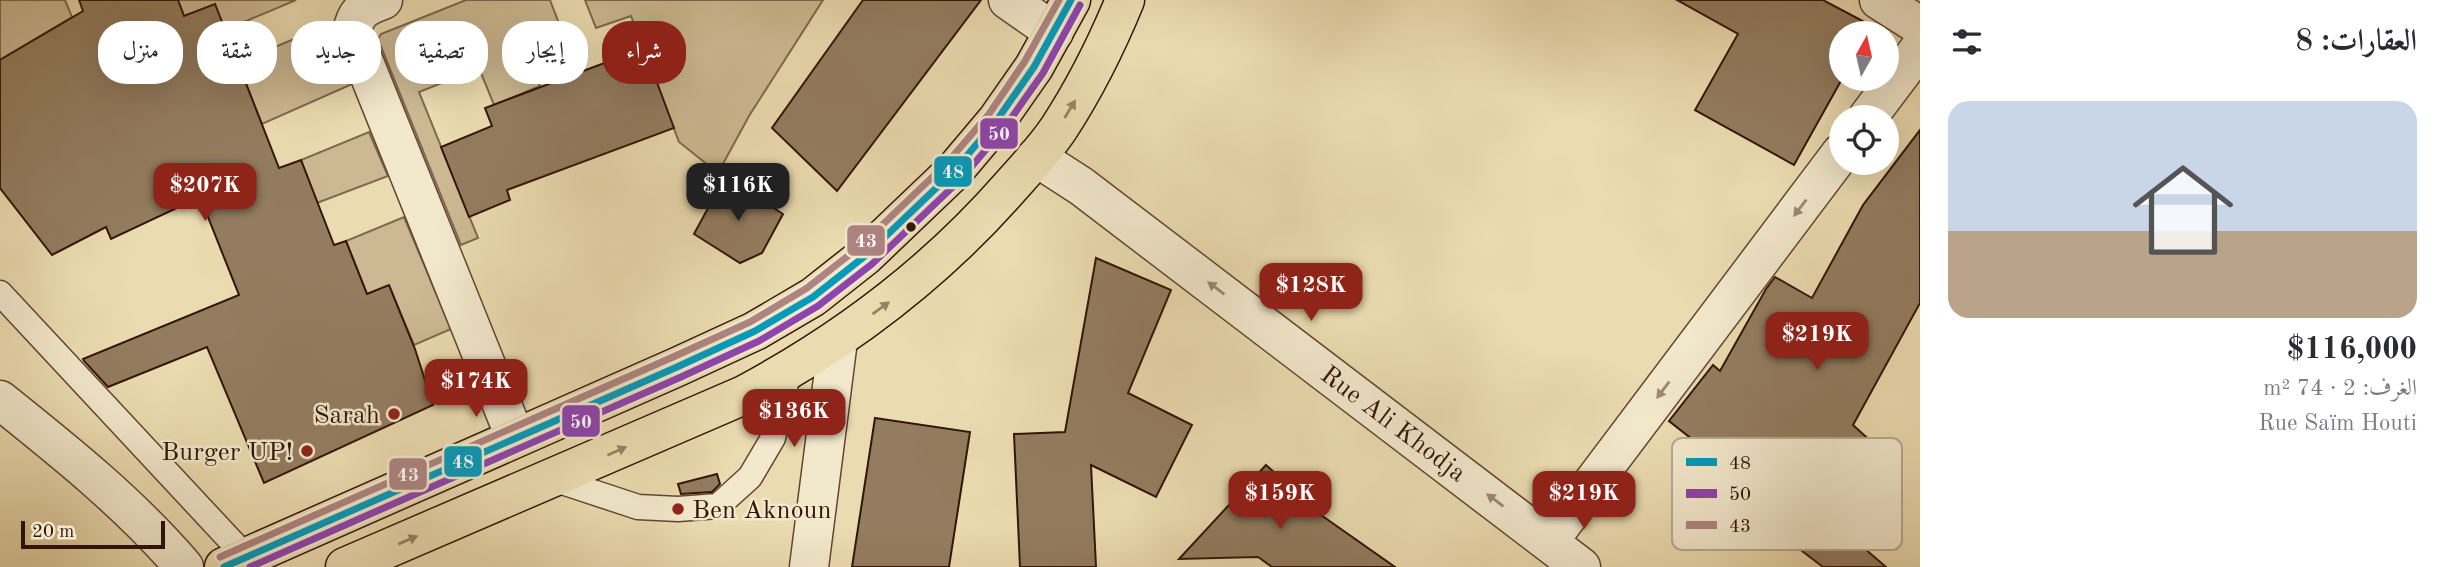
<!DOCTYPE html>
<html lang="ar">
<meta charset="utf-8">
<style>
:root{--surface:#fff;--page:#f7f7f7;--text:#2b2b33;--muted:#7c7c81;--line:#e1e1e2;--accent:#8f2418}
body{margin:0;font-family:"Old Standard TT",Amiri,serif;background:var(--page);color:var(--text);direction:rtl;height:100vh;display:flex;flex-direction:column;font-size:26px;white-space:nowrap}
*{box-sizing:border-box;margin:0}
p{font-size:23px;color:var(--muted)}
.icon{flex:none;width:38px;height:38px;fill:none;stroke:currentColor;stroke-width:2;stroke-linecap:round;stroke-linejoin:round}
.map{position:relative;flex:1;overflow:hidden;direction:ltr}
.details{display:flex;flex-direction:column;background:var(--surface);width:525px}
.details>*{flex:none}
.guide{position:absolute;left:21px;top:21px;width:665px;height:63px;direction:rtl;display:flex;gap:14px}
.needle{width:46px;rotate:8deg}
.controls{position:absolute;left:1829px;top:21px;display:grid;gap:14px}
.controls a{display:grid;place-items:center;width:70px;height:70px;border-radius:50%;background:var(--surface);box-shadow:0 7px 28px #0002;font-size:35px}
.scale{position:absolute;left:21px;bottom:18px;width:144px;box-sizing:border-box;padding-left:7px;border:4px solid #331507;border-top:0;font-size:19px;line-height:24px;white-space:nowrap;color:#331507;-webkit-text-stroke:5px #f2e8cc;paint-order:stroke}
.price{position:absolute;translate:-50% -60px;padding:0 16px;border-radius:14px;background:var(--accent);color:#fff;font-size:23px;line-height:46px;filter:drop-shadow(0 2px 4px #0008)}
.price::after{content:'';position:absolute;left:50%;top:42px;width:21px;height:16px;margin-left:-10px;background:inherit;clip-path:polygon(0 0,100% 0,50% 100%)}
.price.on{background:#222;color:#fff}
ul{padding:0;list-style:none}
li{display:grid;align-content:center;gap:14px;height:371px;padding:0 28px}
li+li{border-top:2px solid var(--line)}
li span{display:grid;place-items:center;height:217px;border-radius:21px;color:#555}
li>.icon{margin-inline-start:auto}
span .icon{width:126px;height:126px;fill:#fffc;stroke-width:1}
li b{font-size:30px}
h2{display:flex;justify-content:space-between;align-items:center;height:84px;padding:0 28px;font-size:30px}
.chip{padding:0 24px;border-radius:28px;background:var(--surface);box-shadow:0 7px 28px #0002;font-size:24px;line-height:63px}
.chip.on{background:var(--accent);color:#fff}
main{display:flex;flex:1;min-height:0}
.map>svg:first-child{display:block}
.green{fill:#ccb993;stroke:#80674d;stroke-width:2}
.building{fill:#937c5f;stroke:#331507;stroke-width:2}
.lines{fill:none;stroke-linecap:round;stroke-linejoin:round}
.lane-casing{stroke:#614631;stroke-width:27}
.street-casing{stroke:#614631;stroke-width:41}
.primary-casing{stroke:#331507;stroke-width:41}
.lane{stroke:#f2e8cc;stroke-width:24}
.street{stroke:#f2e8cc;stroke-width:38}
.primary{stroke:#ebdbb0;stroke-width:38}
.bus-1-casing{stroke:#f2e8cc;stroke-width:12}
.bus-2-casing{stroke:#f2e8cc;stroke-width:12}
.bus-3-casing{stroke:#f2e8cc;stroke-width:12}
.bus-1{stroke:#059aba;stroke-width:7}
.bus-2{stroke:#8e44ad;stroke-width:7}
.bus-3{stroke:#ad8481;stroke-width:7}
.oneway{fill:#988264}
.oneway2{fill:#9c8973}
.bus-dot{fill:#331507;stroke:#f2e8cc;stroke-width:2.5}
.poi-dot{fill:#8f2418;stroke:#f2e8cc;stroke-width:2.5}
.labels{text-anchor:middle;stroke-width:5;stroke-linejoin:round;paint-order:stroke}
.poi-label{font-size:26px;fill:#331507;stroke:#f2e8cc;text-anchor:end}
.street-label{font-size:26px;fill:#331507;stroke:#f2e8cc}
.key{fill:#f2e8cc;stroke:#b9a991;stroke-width:2}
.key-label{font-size:19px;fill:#331507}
.line-badge{stroke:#f2e8cc;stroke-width:2.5}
.badge-label{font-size:19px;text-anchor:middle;font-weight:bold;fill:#fff}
</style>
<main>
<section class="details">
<h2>العقارات: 8<svg class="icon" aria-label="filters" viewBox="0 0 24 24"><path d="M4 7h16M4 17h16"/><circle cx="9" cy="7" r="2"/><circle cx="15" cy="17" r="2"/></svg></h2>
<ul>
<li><span style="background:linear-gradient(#c9d6e8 60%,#b9a48a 0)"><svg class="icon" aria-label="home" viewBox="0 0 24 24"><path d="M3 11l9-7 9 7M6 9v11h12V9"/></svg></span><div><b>$116,000</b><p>الغرف: 2 · 74 m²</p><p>Rue Saïm Houti</p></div></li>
</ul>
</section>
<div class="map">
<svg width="1920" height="567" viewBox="0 0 1920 567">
<rect width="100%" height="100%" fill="#ebdbb0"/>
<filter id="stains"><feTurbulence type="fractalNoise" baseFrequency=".00286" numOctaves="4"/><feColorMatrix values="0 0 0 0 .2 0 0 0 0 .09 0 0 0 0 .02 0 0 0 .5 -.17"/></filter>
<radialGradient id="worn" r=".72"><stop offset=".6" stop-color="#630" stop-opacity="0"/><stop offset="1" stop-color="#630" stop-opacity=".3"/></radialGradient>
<!-- green -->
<g class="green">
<path d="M 0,0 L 65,0 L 72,17 L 0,60 Z"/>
<path d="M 178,0 L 296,0 L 225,30 L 215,5 L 184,16 Z"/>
<path d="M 466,0 L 550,0 L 566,42 L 528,56 L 540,86 L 494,105 L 479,68 L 419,92 L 478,238 L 461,245 L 378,39 L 381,34 Z"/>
<path d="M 585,0 L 823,0 L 749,116 L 718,173 L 679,142 L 631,16 L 596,28 Z"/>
<path d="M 327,25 L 350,85 L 262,124 L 237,63 Z"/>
<path d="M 369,132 L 388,176 L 317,203 L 301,160 Z"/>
<path d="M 404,217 L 451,329 L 414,345 L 389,286 L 367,294 L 346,241 Z"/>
</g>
<!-- building -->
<g class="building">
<path d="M 79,0 L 178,0 L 184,16 L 215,4 L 279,168 L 301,160 L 334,245 L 346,241 L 367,294 L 389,285 L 415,349 L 433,405 L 264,483 L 207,347 L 108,387 L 84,361 L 83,359 L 239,295 L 200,197 L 111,239 L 106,227 L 52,255 L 0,188 L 0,60 L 83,11 Z"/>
<path d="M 863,0 L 981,0 L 837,191 L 772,128 Z"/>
<path d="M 1677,0 L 1823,0 L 1872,26 L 1868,33 L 1841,33 L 1842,79 L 1794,165 L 1695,110 L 1738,34 Z"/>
<path d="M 644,48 L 674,128 L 507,190 L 510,200 L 469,217 L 441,147 L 492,126 L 485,108 Z"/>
<path d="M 1920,130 L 1920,303 L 1853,425 L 1875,445 L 1848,472 L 1858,480 L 1828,517 L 1886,567 L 1823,567 L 1773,529 L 1786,513 L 1669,421 L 1713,365 L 1720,371 L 1766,289 L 1775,277 L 1812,298 L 1863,205 Z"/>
<path d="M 725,177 L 783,214 L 762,253 L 740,263 L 694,234 Z"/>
<path d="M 1096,258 L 1171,290 L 1128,393 L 1192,425 L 1156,497 L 1091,465 L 1096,567 L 1020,567 L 1014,434 L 1065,432 Z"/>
<path d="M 875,418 L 970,432 L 949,567 L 852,567 Z"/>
<path d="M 1266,465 L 1321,515 L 1395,567 L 1272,567 L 1258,557 L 1179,559 Z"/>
<path d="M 717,474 L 720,484 L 712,492 L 681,494 L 678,484 Z"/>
</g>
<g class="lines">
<!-- lane casing -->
<g class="lane-casing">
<g id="lane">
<path d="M 0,293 L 247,558"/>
<path d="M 553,479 L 638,507 L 678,509 L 718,506 L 750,477 L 773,438 L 789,371"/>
</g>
</g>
<!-- street casing -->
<g class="street-casing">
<g id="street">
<path d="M 383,0 C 364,7 356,11 352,32 L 515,437"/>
<path d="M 1008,0 L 1054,32"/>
<path d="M 1879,0 L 1920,26"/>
<path d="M 1868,117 L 1920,48"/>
<path d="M 1036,157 L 1081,186 L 1581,567"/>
<path d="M 0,400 C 65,452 130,504 184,567"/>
<path d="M 1549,541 L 1841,153"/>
<path d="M 809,567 L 838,340"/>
</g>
</g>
<!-- primary casing -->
<g class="primary-casing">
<g id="primary">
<path d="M 224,567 L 677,367 L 755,331 L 813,297 L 865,256 L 954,171 L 997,120 L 1034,67 L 1071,0"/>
<path d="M 345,567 L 744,395 C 845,341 935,273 1011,186 C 1028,167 1045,149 1059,128 C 1085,88 1107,44 1125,0"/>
</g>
</g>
<!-- lane -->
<use href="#lane" class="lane"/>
<!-- street -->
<use href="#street" class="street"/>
<!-- primary -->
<use href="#primary" class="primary"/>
<!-- bus-1 casing -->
<g class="bus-1-casing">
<path id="bus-1" d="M 224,567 L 677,367 L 755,331 L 813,297 L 865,256 L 954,171 L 997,120 L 1034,67 L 1071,0"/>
</g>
<!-- bus-2 casing -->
<g class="bus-2-casing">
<path id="bus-2" d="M 250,567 L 681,377 L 759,341 L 818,306 L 872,264 L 962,178 L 1005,127 L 1043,73 L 1080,5"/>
</g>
<!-- bus-3 casing -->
<g class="bus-3-casing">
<path id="bus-3" d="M 220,557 L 673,357 L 750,322 L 807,288 L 858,248 L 946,164 L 989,114 L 1025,61 L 1059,0"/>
</g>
<!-- bus-1 -->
<use href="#bus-1" class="bus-1"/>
<!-- bus-2 -->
<use href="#bus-2" class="bus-2"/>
<!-- bus-3 -->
<use href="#bus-3" class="bus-3"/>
</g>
<!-- one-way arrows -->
<defs><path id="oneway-solid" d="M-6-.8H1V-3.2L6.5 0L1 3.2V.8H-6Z" transform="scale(1.75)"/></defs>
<g class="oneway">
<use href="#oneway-solid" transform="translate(1070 109) rotate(-59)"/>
<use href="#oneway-solid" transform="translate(881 308) rotate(-36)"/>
<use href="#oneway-solid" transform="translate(617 451) rotate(-24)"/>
<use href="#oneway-solid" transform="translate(408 540) rotate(-23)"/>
</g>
<g class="oneway2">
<use href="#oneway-solid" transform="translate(1800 208) rotate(127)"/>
<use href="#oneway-solid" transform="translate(1216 288) rotate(-143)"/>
<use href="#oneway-solid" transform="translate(1663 390) rotate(127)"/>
<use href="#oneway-solid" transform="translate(1495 500) rotate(-143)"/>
</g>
<!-- markers -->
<circle class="bus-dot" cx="911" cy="227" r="6"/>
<g class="poi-dot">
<circle cx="394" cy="414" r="7"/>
<circle cx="307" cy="451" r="7"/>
<circle cx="678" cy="509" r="7"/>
</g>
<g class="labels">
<!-- poi labels -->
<g class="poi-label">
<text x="380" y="423">Sarah</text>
<text x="293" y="460">Burger UP!</text>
<text x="692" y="518" text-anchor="start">Ben Aknoun</text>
</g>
<!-- street labels -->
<g class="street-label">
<text transform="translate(1394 423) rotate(37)" y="9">Rue Ali Khodja</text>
</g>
</g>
<!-- legend -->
<rect x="1672" y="438" width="230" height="112" rx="10" class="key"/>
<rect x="1686" y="458" width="31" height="8" fill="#059aba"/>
<rect x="1686" y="489" width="31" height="9" fill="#8e44ad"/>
<rect x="1686" y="521" width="31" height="8" fill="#ad8481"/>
<g class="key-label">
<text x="1729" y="469">48</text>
<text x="1729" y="500">50</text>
<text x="1729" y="532">43</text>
</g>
<g class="line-badge">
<rect x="979" y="117" width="40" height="33" rx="7" fill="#8e44ad"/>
<rect x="933" y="155" width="40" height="33" rx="7" fill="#059aba"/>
<rect x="846" y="224" width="40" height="33" rx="7" fill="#ad8481"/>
<rect x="561" y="404" width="40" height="34" rx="7" fill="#8e44ad"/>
<rect x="443" y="445" width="40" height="33" rx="7" fill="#059aba"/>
<rect x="388" y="457" width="40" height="34" rx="7" fill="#ad8481"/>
</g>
<g class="badge-label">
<text x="999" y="140">50</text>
<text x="953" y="178">48</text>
<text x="866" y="247">43</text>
<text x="581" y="428">50</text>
<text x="463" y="468">48</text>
<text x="408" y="481">43</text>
</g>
<rect width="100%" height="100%" filter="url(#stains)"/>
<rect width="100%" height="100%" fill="url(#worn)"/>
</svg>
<div class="controls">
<a><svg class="needle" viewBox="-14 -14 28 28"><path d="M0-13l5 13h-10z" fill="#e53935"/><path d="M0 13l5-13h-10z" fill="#7c7c81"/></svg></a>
<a><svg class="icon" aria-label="locate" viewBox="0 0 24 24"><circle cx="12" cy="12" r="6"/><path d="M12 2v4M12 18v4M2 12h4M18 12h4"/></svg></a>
</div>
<div class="scale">20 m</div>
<b class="price" style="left:205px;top:223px">$207K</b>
<b class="price on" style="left:738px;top:223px">$116K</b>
<b class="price" style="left:1311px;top:323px">$128K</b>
<b class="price" style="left:1817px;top:372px">$219K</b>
<b class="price" style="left:476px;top:419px">$174K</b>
<b class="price" style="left:794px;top:449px">$136K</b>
<b class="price" style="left:1280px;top:531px">$159K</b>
<b class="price" style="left:1584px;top:531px">$219K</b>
<div class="guide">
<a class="chip on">شراء</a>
<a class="chip">إيجار</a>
<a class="chip">تصفية</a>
<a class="chip">جديد</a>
<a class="chip">شقة</a>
<a class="chip">منزل</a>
</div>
</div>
</main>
